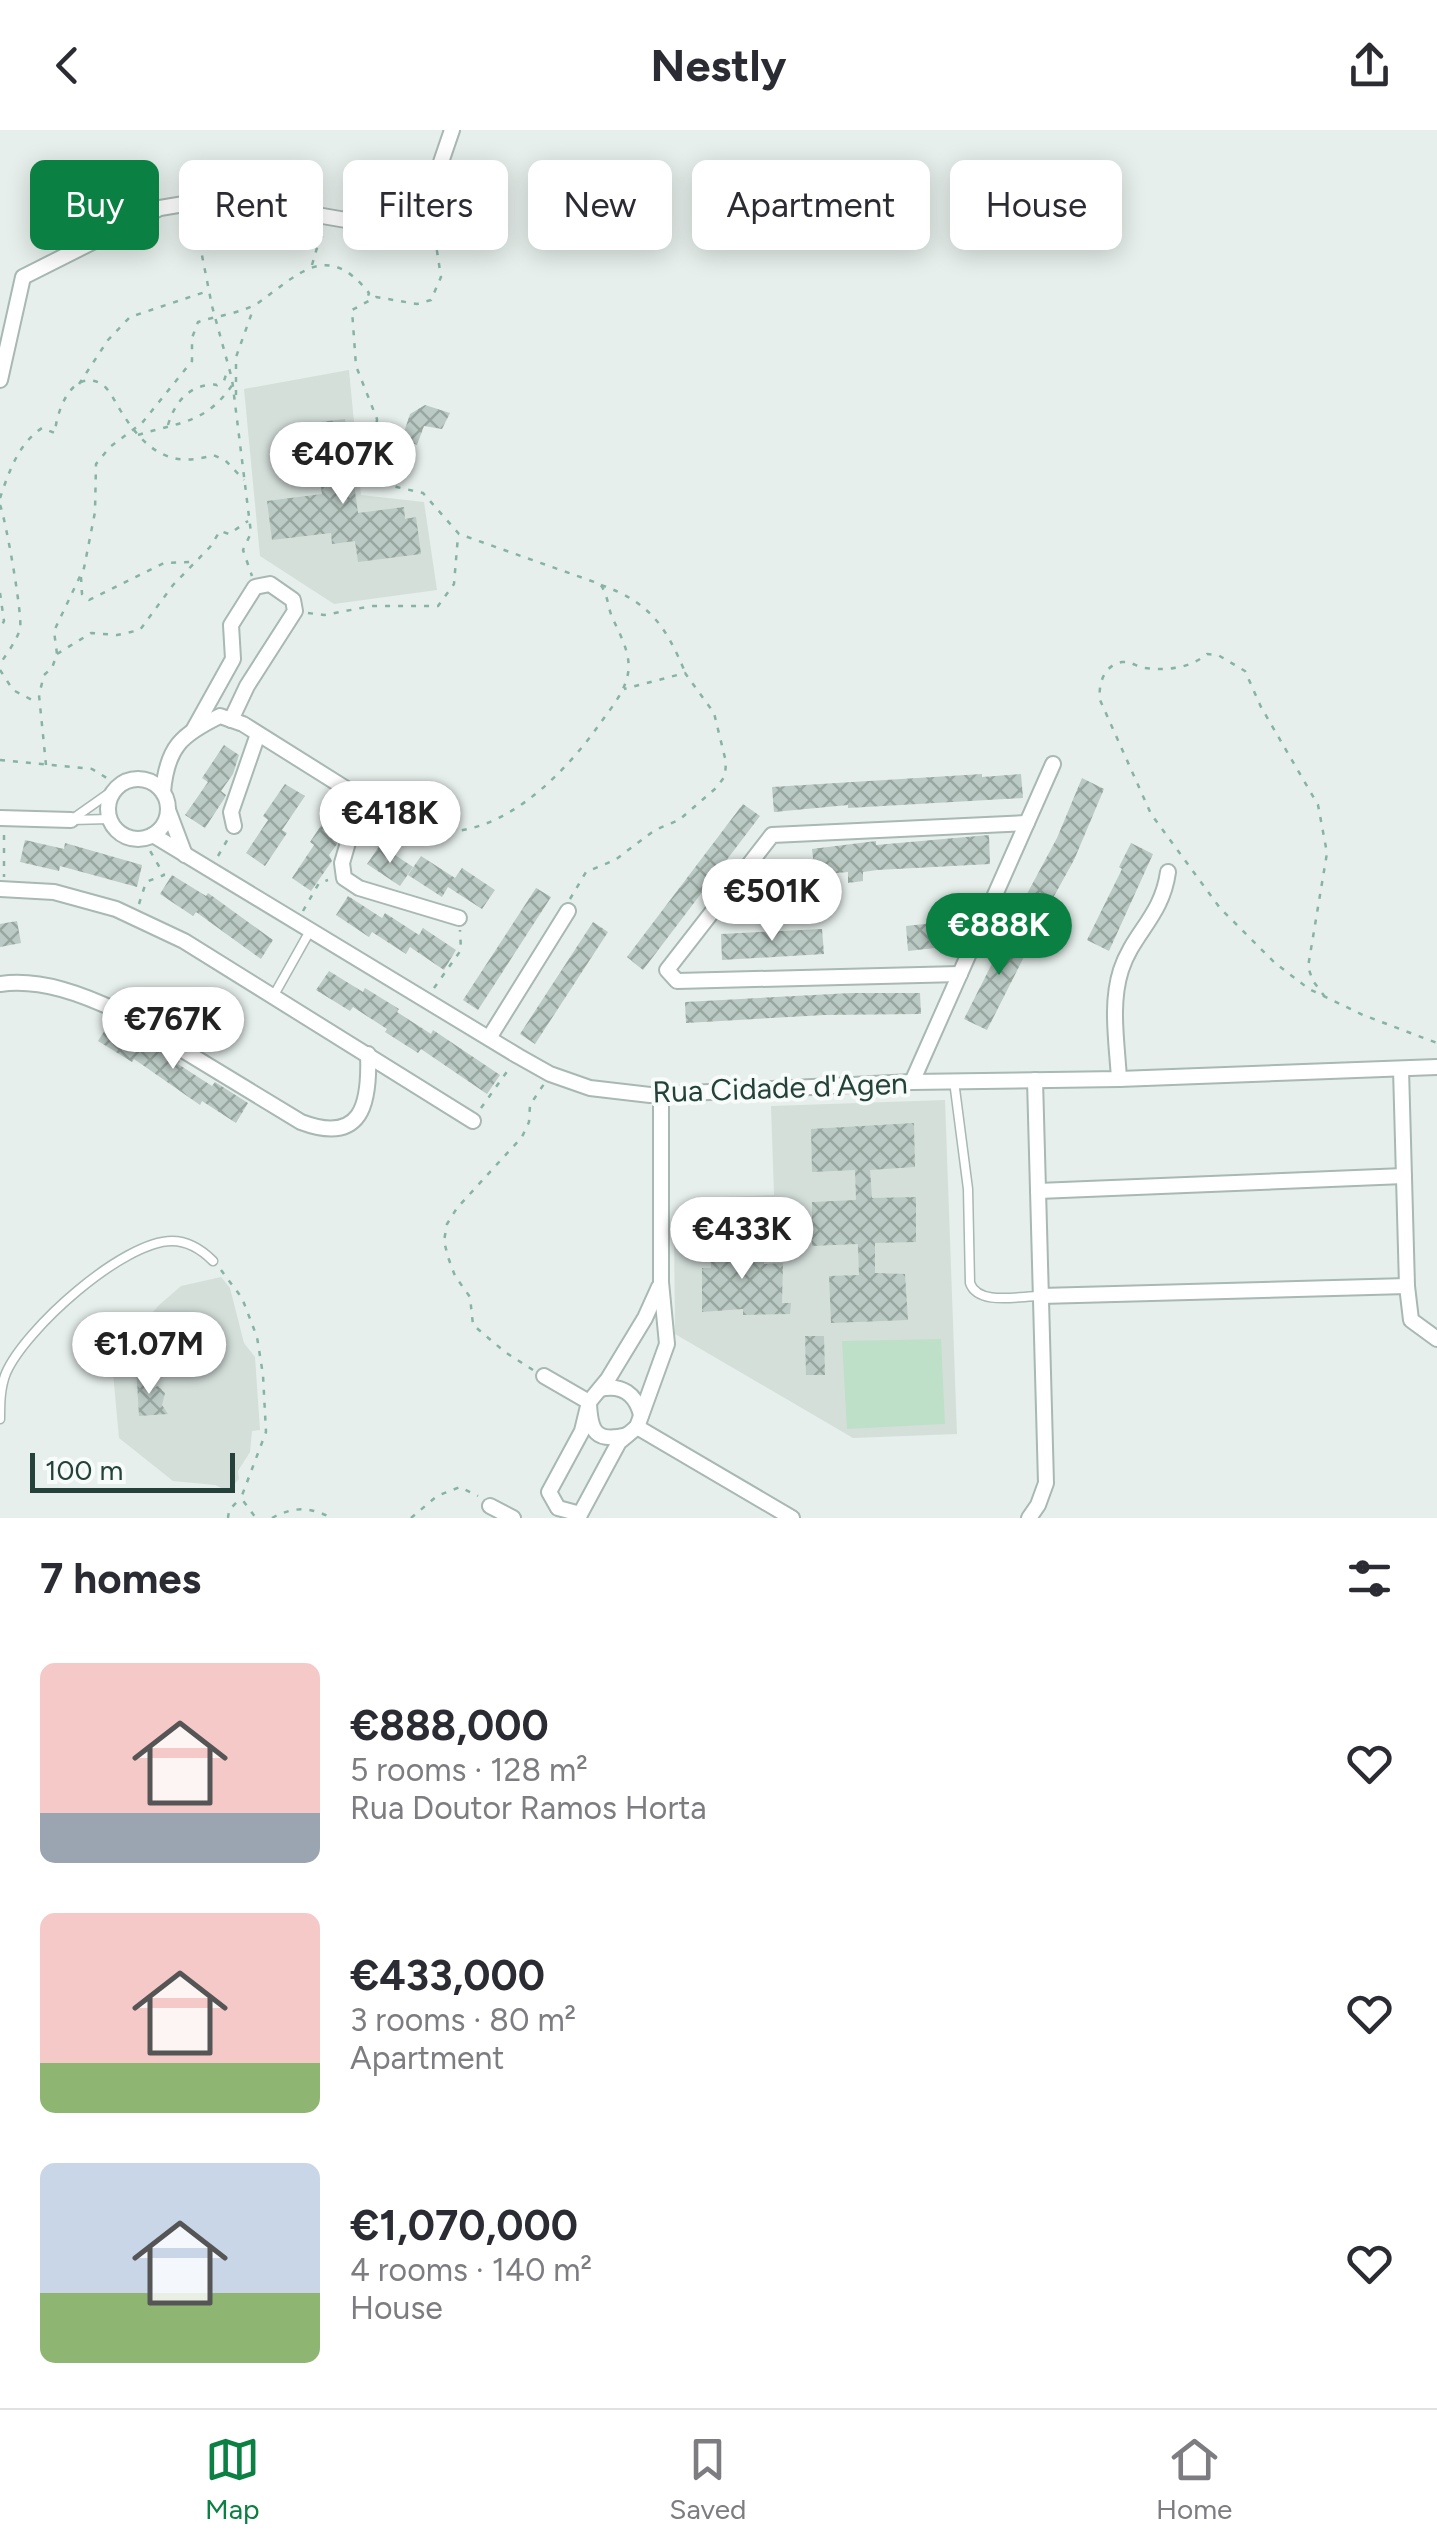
<!DOCTYPE html>
<meta charset="utf-8">
<style>
:root{--surface:#fff;--page:#f2f2f3;--text:#2b2b33;--muted:#7c7c81;--line:#e1e1e2;--accent:#0b8043}
body{margin:0;font-family:Figtree,sans-serif;background:var(--page);color:var(--text);height:100vh;display:flex;flex-direction:column;font-size:38px;white-space:nowrap}
*{box-sizing:border-box;margin:0}
p{font-size:32px;color:var(--muted)}
.icon{flex:none;width:55px;height:55px;fill:none;stroke:currentColor;stroke-width:2;stroke-linecap:round;stroke-linejoin:round}
.map{position:relative;height:1388px;overflow:hidden}
.side{display:flex;flex-direction:column;background:var(--surface);flex:1}
.side>*{flex:none}
.top-card{position:absolute;left:30px;top:30px;width:1378px;height:90px;display:flex;gap:20px}
.scale{position:absolute;left:30px;bottom:25px;width:205px;box-sizing:border-box;padding-left:10px;border:5px solid #24423a;border-top:0;font-size:28px;line-height:35px;white-space:nowrap;color:#24423a;-webkit-text-stroke:8px #f7fbf9;paint-order:stroke}
.price{position:absolute;translate:-50% -85px;padding:0 22px;border-radius:35px;background:#fff;color:#222;font-size:32px;line-height:65px;filter:drop-shadow(0 2px 5px #0008)}
.price::after{content:'';position:absolute;left:50%;top:60px;width:30px;height:22px;margin-left:-15px;background:inherit;clip-path:polygon(0 0,100% 0,50% 100%)}
.price.selected{background:var(--accent);color:#fff}
ul{padding:0;list-style:none}
li{display:flex;align-items:center;gap:30px;height:250px;padding:0 40px}
li span{display:grid;place-items:center;flex:none;width:280px;height:200px;border-radius:15px;color:#555}
li>.icon{margin-inline-start:auto}
span .icon{width:120px;height:120px;fill:#fffc;stroke-width:1}
li b{font-size:42px}
h2{display:flex;justify-content:space-between;align-items:center;height:120px;padding:0 40px;font-size:42px}
.chip{padding:0 35px;border-radius:15px;background:var(--surface);box-shadow:0 5px 25px #0003;font-size:35px;line-height:90px}
.chip.selected{background:var(--accent);color:#fff}
header{display:flex;justify-content:space-between;align-items:center;height:130px;padding:0 40px;background:var(--surface);font-size:45px;font-weight:700}
.dock{display:flex;justify-content:space-around;align-items:center;height:140px;border-top:2px solid var(--line);background:var(--surface);font-size:28px;color:var(--muted)}
.dock a{display:grid;justify-items:center;gap:5px}
.dock .selected{color:var(--accent)}
.map>svg:first-child{display:block}
.built{fill:#d4dfda}
.pitch{fill:#bfe0c8}
.building{fill:url(#building-cross-hatch)}
.lines{fill:none;stroke-linecap:round;stroke-linejoin:round}
.service-casing{stroke:#a8b8b2;stroke-width:11}
.minor-casing{stroke:#a8b8b2;stroke-width:18}
.path{stroke:#86b3a5;stroke-width:2.5;stroke-dasharray:5 8;stroke-linecap:butt}
.service{stroke:#fff;stroke-width:8}
.minor{stroke:#fff;stroke-width:14}
.labels{text-anchor:middle;stroke-width:8;stroke-linejoin:round;paint-order:stroke}
.street-label{font-size:30px;fill:#24423a;stroke:#f7fbf9}
</style>
<header><svg class="icon" aria-label="back" viewBox="0 0 24 24"><path d="M15 5l-7 7 7 7"/></svg>Nestly<svg class="icon" aria-label="share" viewBox="0 0 24 24"><path d="M12 15V3M7 8l5-5 5 5M5 13v7h14v-7"/></svg></header>
<div class="map">
<svg width="1437" height="1388" viewBox="0 0 1437 1388">
<defs>
<pattern id="building-cross-hatch" width="8" height="8" patternUnits="userSpaceOnUse" patternTransform="scale(2.5)"><rect width="8" height="8" fill="#bbcac4"/><path d="M0 0l8 8M0 8l8-8" fill="none" stroke="#98a6a0"/></pattern>
</defs>
<rect width="100%" height="100%" fill="#e6efeb"/>
<!-- built -->
<g class="built">
<path d="M 349,240 L 361,365 L 424,372 L 437,460 L 334,474 L 260,426 L 244,259 Z"/>
<path d="M 945,970 L 957,1304 L 853,1308 L 675,1204 L 674,1093 L 695,1068 L 774,1065 L 771,976 Z"/>
<path d="M 221,1147 L 230,1158 L 244,1213 L 255,1227 L 260,1300 L 252,1301 L 250,1322 L 238,1341 L 239,1349 L 228,1361 L 215,1355 L 173,1351 L 119,1308 L 113,1243 L 121,1221 L 158,1176 L 181,1156 Z"/>
</g>
<!-- pitch -->
<path class="pitch" d="M 941,1209 L 945,1294 L 847,1299 L 842,1211 Z"/>
<!-- building -->
<g class="building">
<path d="M 425,275 L 450,283 L 442,299 L 424,296 L 417,315 L 402,308 L 410,284 Z"/>
<path d="M 345,289 L 358,383 L 404,377 L 405,389 L 416,387 L 421,424 L 358,432 L 355,411 L 332,414 L 331,403 L 272,410 L 267,371 L 322,364 L 312,293 Z"/>
<path d="M 224,615 L 239,625 L 233,644 L 221,661 L 226,665 L 224,669 L 205,698 L 185,685 L 208,652 L 202,648 Z"/>
<path d="M 982,644 L 982,647 L 1021,644 L 1023,668 L 848,678 L 848,675 L 774,682 L 772,657 Z"/>
<path d="M 1082,648 L 1104,659 L 1074,730 L 1043,786 L 1021,775 L 1057,708 Z"/>
<path d="M 285,654 L 305,666 L 282,700 L 287,703 L 265,736 L 246,723 L 268,690 L 263,686 Z"/>
<path d="M 743,674 L 760,686 L 643,840 L 627,827 Z"/>
<path d="M 332,679 L 344,688 L 337,714 L 329,725 L 332,731 L 311,761 L 292,748 L 314,715 L 310,712 Z"/>
<path d="M 989,705 L 990,734 L 877,740 L 863,742 L 863,751 L 848,753 L 848,742 L 815,745 L 812,719 L 876,711 L 876,715 Z"/>
<path d="M 25,710 L 64,719 L 65,713 L 142,735 L 137,757 L 60,736 L 59,741 L 20,732 Z"/>
<path d="M 1131,713 L 1153,724 L 1109,821 L 1087,810 L 1122,739 L 1119,737 Z"/>
<path d="M 380,715 L 413,737 L 400,756 L 367,734 Z"/>
<path d="M 421,726 L 455,748 L 462,738 L 495,760 L 482,779 L 448,757 L 442,767 L 408,745 Z"/>
<path d="M 172,745 L 206,766 L 208,763 L 273,810 L 261,829 L 196,782 L 193,786 L 160,764 Z"/>
<path d="M 536,758 L 551,767 L 478,880 L 463,870 Z"/>
<path d="M 348,766 L 382,788 L 385,783 L 419,805 L 423,798 L 456,820 L 444,840 L 410,817 L 406,824 L 372,802 L 369,807 L 336,785 Z"/>
<path d="M 17,791 L 21,813 L 0,817 L 0,794 Z"/>
<path d="M 593,792 L 608,802 L 535,914 L 520,904 Z"/>
<path d="M 933,793 L 935,818 L 908,821 L 906,796 Z"/>
<path d="M 1011,796 L 1034,807 L 987,900 L 964,889 Z"/>
<path d="M 822,799 L 824,824 L 722,830 L 721,804 Z"/>
<path d="M 329,841 L 363,862 L 365,858 L 399,879 L 397,882 L 431,904 L 433,900 L 500,945 L 487,964 L 421,919 L 418,923 L 385,902 L 387,899 L 353,877 L 350,881 L 316,860 Z"/>
<path d="M 851,863 L 920,863 L 921,884 L 824,885 L 686,893 L 685,872 Z"/>
<path d="M 110,892 L 174,927 L 180,931 L 178,934 L 212,956 L 215,952 L 248,973 L 236,993 L 202,971 L 200,975 L 134,929 L 132,932 L 98,911 Z"/>
<path d="M 914,993 L 915,1037 L 870,1040 L 872,1068 L 916,1067 L 916,1112 L 875,1113 L 875,1143 L 905,1144 L 908,1190 L 831,1193 L 829,1146 L 859,1145 L 858,1114 L 812,1116 L 812,1072 L 856,1070 L 855,1040 L 812,1042 L 811,999 Z"/>
<path d="M 710,1110 L 744,1110 L 745,1129 L 764,1129 L 764,1134 L 783,1133 L 782,1173 L 791,1173 L 790,1184 L 743,1185 L 743,1179 L 702,1182 L 702,1138 L 711,1138 Z"/>
<path d="M 805,1206 L 824,1206 L 825,1245 L 806,1245 Z"/>
<path d="M 136,1234 L 153,1258 L 158,1256 L 165,1263 L 162,1275 L 168,1284 L 139,1286 Z"/>
</g>
<g class="lines">
<!-- service casing -->
<g class="service-casing">
<g id="service">
<path d="M 71,690 L 115,659"/>
<path d="M 71,690 L 110,689"/>
<path d="M 274,865 L 311,799"/>
<path d="M 954,951 L 968,1059 L 970,1153 C 978,1176 1019,1166 1040,1166"/>
<path d="M 0,1289 C 0,1274 0,1258 6,1243 C 25,1199 123,1111 172,1111 C 188,1111 203,1121 213,1131"/>
</g>
</g>
<!-- minor casing -->
<g class="minor-casing">
<g id="minor">
<path d="M 0,250 L 23,147 L 160,78 L 184,74 L 311,84 L 375,95 L 396,94 L 415,86 L 427,73 L 452,0"/>
<path d="M 194,599 L 233,529 L 231,495 L 255,457 L 270,454 L 293,470 L 295,481 L 247,556 L 231,590"/>
<circle cx="138" cy="679" r="30"/>
<path d="M 163,662 C 167,617 181,605 220,586 L 243,594 L 407,697"/>
<path d="M 361,668 L 342,733 L 344,748 L 359,758 L 459,788"/>
<path d="M 168,680 L 185,725"/>
<path d="M 0,688 L 71,690"/>
<path d="M 234,696 L 231,682 L 258,604"/>
<path d="M 153,705 L 518,926 L 550,944 L 590,958 L 650,965 L 912,952 L 1119,949 L 1437,937"/>
<path d="M 0,759 L 54,762 L 116,779 L 184,811 L 473,991"/>
<path d="M 960,844 L 677,851 L 667,840 L 772,705 L 1027,693"/>
<path d="M 0,854 C 41,848 84,865 120,882 L 301,992 C 362,1015 370,974 368,924"/>
<path d="M 489,908 L 568,781"/>
<path d="M 1401,939 L 1407,1156 L 1411,1190 L 1437,1209"/>
<path d="M 1119,949 C 1117,913 1110,874 1121,840 C 1133,803 1162,786 1168,742"/>
<path d="M 912,952 L 1053,634"/>
<path d="M 1038,1061 L 1404,1046"/>
<path d="M 1041,1166 L 1407,1156"/>
<path d="M 544,1246 L 589,1272 C 590,1301 595,1313 627,1305"/>
<path d="M 600,1259 C 622,1254 636,1264 641,1285"/>
<path d="M 637,1297 L 667,1214 L 661,1152 L 661,965"/>
<path d="M 490,1376 L 513,1388"/>
<path d="M 580,1384 L 558,1378 L 549,1362 L 582,1301 L 589,1272 L 608,1249 L 645,1188 L 659,1157"/>
<path d="M 578,1388 L 619,1312 L 637,1297 L 792,1388"/>
<path d="M 1029,1388 L 1038,1375 L 1046,1353 L 1035,950"/>
</g>
</g>
<!-- path -->
<g class="path">
<path d="M 198,87 L 197,100 L 212,176 L 232,249 L 251,403 L 243,420 L 252,446"/>
<path d="M 312,135 L 319,111 L 326,101"/>
<path d="M 79,254 L 108,210 L 130,187 L 208,161"/>
<path d="M 236,265 L 236,227 L 254,177"/>
<path d="M 168,295 C 174,275 186,258 208,255 C 224,253 211,259 224,251 L 228,238"/>
<path d="M 138,305 C 179,292 206,294 233,254"/>
<path d="M 0,368 C 9,342 18,314 42,298 L 55,303 C 56,283 71,239 100,253 C 109,258 114,270 119,278 C 142,316 167,340 213,325 L 225,330 L 244,350"/>
<path d="M 0,375 C 6,390 23,487 20,499 C 16,512 7,523 0,534"/>
<path d="M 81,447 L 82,464 L 89,470 L 164,433 L 192,432"/>
<path d="M 601,455 C 650,472 666,497 685,542"/>
<path d="M 0,463 L 4,491 L 0,499"/>
<path d="M 308,483 L 324,485 L 372,476 L 438,476 L 454,454 L 458,406"/>
<path d="M 57,524 L 91,503 L 117,505 L 140,500 L 173,455 L 210,417 L 220,401 L 229,404 L 248,391"/>
<path d="M 0,540 L 13,560 L 38,573"/>
<path d="M 0,630 L 92,639 L 110,650"/>
<path d="M 46,635 L 39,565 L 44,545 L 52,538 L 57,524 L 54,501 L 84,438 L 95,382 L 96,334 L 110,317 L 142,293 L 192,231 L 192,208 L 198,192 C 216,186 242,183 258,173 C 299,144 327,110 369,163 L 366,172"/>
<path d="M 423,700 C 496,714 561,648 599,595 C 609,581 623,564 627,548 C 633,527 621,507 613,489 C 607,477 609,466 600,454 L 459,404 L 423,363 L 392,356 L 374,329 L 377,289 L 356,236 L 352,180 L 376,167 L 417,174 L 431,170 L 441,147 L 432,89"/>
<path d="M 4,705 L 4,747"/>
<path d="M 218,726 L 229,707"/>
<path d="M 570,769 L 586,742 L 615,730 L 655,700 L 679,690 L 716,658 L 725,646 L 726,632 L 714,583 L 685,543 L 624,559"/>
<path d="M 139,774 L 146,752 L 164,745 L 149,719"/>
<path d="M 303,781 L 319,753 L 328,750"/>
<path d="M 434,858 L 461,820 L 460,800"/>
<path d="M 1325,867 L 1313,851 L 1308,837 L 1327,723 L 1318,675 L 1261,577 L 1245,541 L 1218,525 L 1207,524 C 1190,538 1168,541 1145,538 C 1136,537 1132,531 1122,532 C 1104,535 1098,554 1100,570 L 1151,684 L 1220,778 L 1275,833 L 1309,859 L 1363,885 L 1437,913"/>
<path d="M 481,978 L 511,936"/>
<path d="M 221,1140 L 242,1168 L 257,1207 L 263,1245 L 266,1302 L 241,1368 L 256,1388"/>
<path d="M 533,1240 L 505,1222 L 473,1195 L 470,1167 L 455,1146 L 448,1127 L 444,1111 L 447,1094 L 457,1078 L 522,1007 L 529,992 L 530,975 L 544,954"/>
<path d="M 228,1388 L 229,1380 L 240,1369"/>
<path d="M 272,1388 C 294,1376 310,1377 332,1388"/>
<path d="M 411,1388 L 437,1366 L 460,1357 L 478,1366"/>
</g>
<!-- service -->
<use href="#service" class="service"/>
<!-- minor -->
<use href="#minor" class="minor"/>
</g>
<g class="labels">
<!-- street labels -->
<g class="street-label">
<text transform="translate(780 958) rotate(-2)" y="10">Rua Cidade d'Agen</text>
</g>
</g>
</svg>
<div class="scale">100 m</div>
<b class="price" style="left:343px;top:377px">€407K</b>
<b class="price" style="left:390px;top:736px">€418K</b>
<b class="price" style="left:772px;top:814px">€501K</b>
<b class="price selected" style="left:999px;top:848px">€888K</b>
<b class="price" style="left:173px;top:942px">€767K</b>
<b class="price" style="left:742px;top:1152px">€433K</b>
<b class="price" style="left:149px;top:1267px">€1.07M</b>
<div class="top-card">
<a class="chip selected">Buy</a>
<a class="chip">Rent</a>
<a class="chip">Filters</a>
<a class="chip">New</a>
<a class="chip">Apartment</a>
<a class="chip">House</a>
</div>
</div>
<section class="side">
<h2>7 homes<svg class="icon" aria-label="filters" viewBox="0 0 24 24"><path d="M4 7h16M4 17h16"/><circle cx="9" cy="7" r="2"/><circle cx="15" cy="17" r="2"/></svg></h2>
<ul>
<li><span style="background:linear-gradient(#f6c9c9 75%,#9aa5b1 0)"><svg class="icon" aria-label="home" viewBox="0 0 24 24"><path d="M3 11l9-7 9 7M6 9v11h12V9"/></svg></span><div><b>€888,000</b><p>5 rooms · 128 m²</p><p>Rua Doutor Ramos Horta</p></div><svg class="icon" aria-label="heart" viewBox="0 0 24 24"><path d="M12 20l-8-8c-3-5 5-10 8-4 3-6 11-1 8 4z"/></svg></li>
<li><span style="background:linear-gradient(#f6c9c9 75%,#8fb573 0)"><svg class="icon" aria-label="home" viewBox="0 0 24 24"><path d="M3 11l9-7 9 7M6 9v11h12V9"/></svg></span><div><b>€433,000</b><p>3 rooms · 80 m²</p><p>Apartment</p></div><svg class="icon" aria-label="heart" viewBox="0 0 24 24"><path d="M12 20l-8-8c-3-5 5-10 8-4 3-6 11-1 8 4z"/></svg></li>
<li><span style="background:linear-gradient(#c9d6e8 65%,#8fb573 0)"><svg class="icon" aria-label="home" viewBox="0 0 24 24"><path d="M3 11l9-7 9 7M6 9v11h12V9"/></svg></span><div><b>€1,070,000</b><p>4 rooms · 140 m²</p><p>House</p></div><svg class="icon" aria-label="heart" viewBox="0 0 24 24"><path d="M12 20l-8-8c-3-5 5-10 8-4 3-6 11-1 8 4z"/></svg></li>
</ul>
</section>
<nav class="dock">
<a class="selected"><svg class="icon" aria-label="map" viewBox="0 0 24 24"><path d="M3 6l6-2 6 2 6-2v14l-6 2-6-2-6 2zM9 4v14M15 6v14"/></svg>Map</a>
<a><svg class="icon" aria-label="saved" viewBox="0 0 24 24"><path d="M7 4h10v16l-5-4-5 4z"/></svg>Saved</a>
<a><svg class="icon" aria-label="home" viewBox="0 0 24 24"><path d="M3 11l9-7 9 7M6 9v11h12V9"/></svg>Home</a>
</nav>
